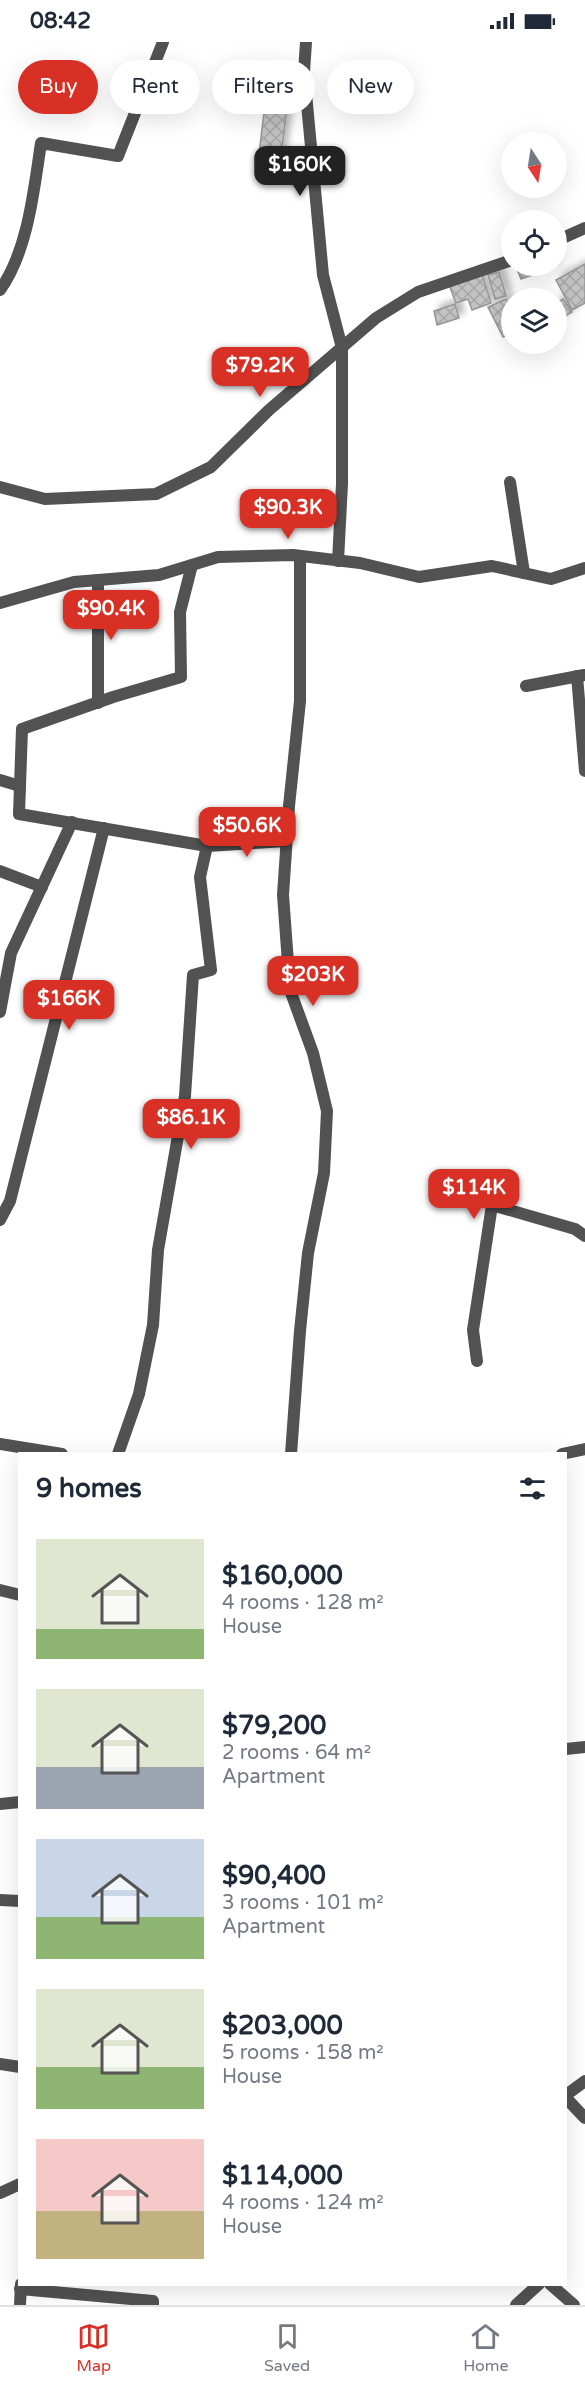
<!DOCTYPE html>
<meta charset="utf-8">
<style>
:root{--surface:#fff;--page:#f2f2f3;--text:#1f2937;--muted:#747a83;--line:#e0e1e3;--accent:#d93025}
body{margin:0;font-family:"Varela Round",sans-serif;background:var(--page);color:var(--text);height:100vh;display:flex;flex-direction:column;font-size:22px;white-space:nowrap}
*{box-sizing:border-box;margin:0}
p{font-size:20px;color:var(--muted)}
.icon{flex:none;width:33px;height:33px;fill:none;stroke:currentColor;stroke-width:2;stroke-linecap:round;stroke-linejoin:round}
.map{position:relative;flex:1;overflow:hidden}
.side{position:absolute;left:18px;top:1410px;width:549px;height:834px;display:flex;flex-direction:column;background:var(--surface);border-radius:0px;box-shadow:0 6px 24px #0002}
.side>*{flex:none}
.guide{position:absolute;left:18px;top:18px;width:549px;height:54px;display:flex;gap:12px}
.needle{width:39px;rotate:168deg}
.buttons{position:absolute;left:501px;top:90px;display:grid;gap:12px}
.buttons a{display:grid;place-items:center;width:66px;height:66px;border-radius:50%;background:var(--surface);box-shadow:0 6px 24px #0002;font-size:30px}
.price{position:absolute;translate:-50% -51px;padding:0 14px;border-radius:12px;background:var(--accent);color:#fff;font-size:20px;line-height:39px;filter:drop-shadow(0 2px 3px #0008)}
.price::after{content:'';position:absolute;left:50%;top:36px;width:18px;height:14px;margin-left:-9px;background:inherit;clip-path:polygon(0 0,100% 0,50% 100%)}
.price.active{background:#222;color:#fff}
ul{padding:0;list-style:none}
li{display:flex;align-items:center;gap:18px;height:150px;padding:0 18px}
li span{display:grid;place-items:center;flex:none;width:168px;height:120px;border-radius:0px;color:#555}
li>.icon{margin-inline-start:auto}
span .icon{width:72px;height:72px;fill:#fffc;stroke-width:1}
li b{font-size:26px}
h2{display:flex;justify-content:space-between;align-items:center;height:72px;padding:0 18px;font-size:26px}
.chip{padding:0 21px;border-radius:27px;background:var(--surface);box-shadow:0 6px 24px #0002;font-size:21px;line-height:54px}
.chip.active{background:var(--accent);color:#fff}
.status{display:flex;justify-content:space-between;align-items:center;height:42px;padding:0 30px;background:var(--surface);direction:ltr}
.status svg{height:16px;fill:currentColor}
.menu{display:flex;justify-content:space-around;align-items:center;height:84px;border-top:2px solid var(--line);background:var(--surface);font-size:16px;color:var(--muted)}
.menu a{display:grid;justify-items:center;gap:3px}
.menu .active{color:var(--accent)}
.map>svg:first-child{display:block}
.building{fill:url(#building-cross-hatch);stroke:#969696;stroke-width:1.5;filter:url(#shadow)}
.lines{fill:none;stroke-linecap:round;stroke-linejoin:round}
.street{stroke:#525252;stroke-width:12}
</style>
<div class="status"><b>08:42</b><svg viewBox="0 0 49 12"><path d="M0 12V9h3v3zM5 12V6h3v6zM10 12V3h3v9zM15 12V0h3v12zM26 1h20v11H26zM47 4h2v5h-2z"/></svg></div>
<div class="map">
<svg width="585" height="2263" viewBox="0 0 585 2263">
<defs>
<pattern id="building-cross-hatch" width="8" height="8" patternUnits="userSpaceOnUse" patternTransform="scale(1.5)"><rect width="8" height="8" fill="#c2c2c2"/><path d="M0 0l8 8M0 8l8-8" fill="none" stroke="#a5a5a5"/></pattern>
<filter id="shadow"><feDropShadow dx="5.5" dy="-5.5" stdDeviation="3" flood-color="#0004"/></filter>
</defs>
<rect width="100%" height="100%" fill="#fff"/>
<!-- building -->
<g class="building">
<path d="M 265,62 L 287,65 L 281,114 L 259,112 Z"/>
<path d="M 585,222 L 585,261 L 572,268 L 556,238 Z"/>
<path d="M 520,224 L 554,224 L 554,225 L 521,237 L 516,225 Z"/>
<path d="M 499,230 L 506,254 L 495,257 L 488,233 Z"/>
<path d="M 482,232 L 491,261 L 472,268 L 468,257 L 456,261 L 449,243 Z"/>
<path d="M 506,257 L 512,268 L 512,291 L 503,295 L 488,265 Z"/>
<path d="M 563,257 L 572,270 L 557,279 L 556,261 Z"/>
<path d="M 455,262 L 459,276 L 437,283 L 434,269 Z"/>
</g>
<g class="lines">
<!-- street -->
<g class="street">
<path d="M 306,0 L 304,30 L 323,233 L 342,306 L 342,442 L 338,519"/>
<path d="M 556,199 L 585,186"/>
<path d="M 0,248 C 28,209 34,147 41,101 L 118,114 L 163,0"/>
<path d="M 510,440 L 524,531"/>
<path d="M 0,445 L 45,457 L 156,452 L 211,425 L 269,368 L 376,276 L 418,250 L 512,218"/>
<path d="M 192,523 L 180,570 L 181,635 L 113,655 L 22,687 L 19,772 L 207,804 L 286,799"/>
<path d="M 98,538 L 98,661"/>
<path d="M 0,561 L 74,540 L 159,533 L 218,515 L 293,513 L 360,521 L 419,535 L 492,524 L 551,537 L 585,526"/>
<path d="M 577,634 L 585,729"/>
<path d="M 526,644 L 584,633"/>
<path d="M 0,738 L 20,744"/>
<path d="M 0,829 L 42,845"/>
<path d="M 0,970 L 11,911 L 72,780"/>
<path d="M 0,1178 L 10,1159 L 104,786"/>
<path d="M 477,1319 L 473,1288 L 492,1163 L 575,1187 L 585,1194"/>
<path d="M 0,1402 L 62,1412"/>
<path d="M 118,1412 L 139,1352 L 153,1283 L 158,1208 L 185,1054 L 193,933 L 211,928 L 200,835 L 207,804"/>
<path d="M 291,1412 L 300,1289 L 308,1211 L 324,1131 L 327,1069 L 313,1011 L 290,948 L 283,853 L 289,764 L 300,659 L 300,514"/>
<path d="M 562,1412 L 585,1407"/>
<path d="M 0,1548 L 20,1553"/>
<path d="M 566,1707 L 585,1705"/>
<path d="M 0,1762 L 20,1760"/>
<path d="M 0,1858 L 20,1859"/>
<path d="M 0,2022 L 20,2025"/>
<path d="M 566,2053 L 585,2039"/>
<path d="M 566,2056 L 585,2076"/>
<path d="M 0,2151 L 20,2142"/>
<path d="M 550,2242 L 574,2263"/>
<path d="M 20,2247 L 153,2259 L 153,2263"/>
<path d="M 20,2263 L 21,2242"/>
<path d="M 516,2263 L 539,2242"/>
</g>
</g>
</svg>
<div class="buttons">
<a><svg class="needle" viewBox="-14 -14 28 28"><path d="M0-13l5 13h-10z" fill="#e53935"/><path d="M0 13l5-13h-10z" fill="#747a83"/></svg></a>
<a><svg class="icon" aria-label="locate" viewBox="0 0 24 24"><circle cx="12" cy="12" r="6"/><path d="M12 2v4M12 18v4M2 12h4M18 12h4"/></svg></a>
<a><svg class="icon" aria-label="layers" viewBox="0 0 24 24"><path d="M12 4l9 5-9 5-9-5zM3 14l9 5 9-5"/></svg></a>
</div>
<b class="price active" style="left:300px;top:155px">$160K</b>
<b class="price" style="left:260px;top:356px">$79.2K</b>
<b class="price" style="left:288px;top:498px">$90.3K</b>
<b class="price" style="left:111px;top:599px">$90.4K</b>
<b class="price" style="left:247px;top:816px">$50.6K</b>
<b class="price" style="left:313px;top:965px">$203K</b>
<b class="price" style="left:69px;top:989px">$166K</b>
<b class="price" style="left:191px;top:1108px">$86.1K</b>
<b class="price" style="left:474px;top:1178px">$114K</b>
<div class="guide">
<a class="chip active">Buy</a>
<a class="chip">Rent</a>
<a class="chip">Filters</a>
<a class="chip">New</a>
</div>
<section class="side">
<h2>9 homes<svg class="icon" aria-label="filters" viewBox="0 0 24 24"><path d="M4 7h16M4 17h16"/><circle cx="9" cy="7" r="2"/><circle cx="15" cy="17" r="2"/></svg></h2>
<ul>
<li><span style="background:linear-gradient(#dfe7d0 75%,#8fb573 0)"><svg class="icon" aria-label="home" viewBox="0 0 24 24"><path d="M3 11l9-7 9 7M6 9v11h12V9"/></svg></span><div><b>$160,000</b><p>4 rooms · 128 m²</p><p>House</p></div></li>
<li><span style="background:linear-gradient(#dfe7d0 65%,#9aa5b1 0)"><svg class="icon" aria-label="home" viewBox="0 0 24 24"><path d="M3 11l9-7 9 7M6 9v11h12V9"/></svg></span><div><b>$79,200</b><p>2 rooms · 64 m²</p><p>Apartment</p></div></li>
<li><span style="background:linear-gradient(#c9d6e8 65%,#8fb573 0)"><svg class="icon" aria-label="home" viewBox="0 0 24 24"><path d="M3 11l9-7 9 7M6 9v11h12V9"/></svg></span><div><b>$90,400</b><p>3 rooms · 101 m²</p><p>Apartment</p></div></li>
<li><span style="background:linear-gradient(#dfe7d0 65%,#8fb573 0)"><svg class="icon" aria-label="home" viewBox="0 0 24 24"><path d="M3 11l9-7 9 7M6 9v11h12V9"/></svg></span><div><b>$203,000</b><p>5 rooms · 158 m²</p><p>House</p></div></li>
<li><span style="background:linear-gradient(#f6c9c9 60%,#c2b280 0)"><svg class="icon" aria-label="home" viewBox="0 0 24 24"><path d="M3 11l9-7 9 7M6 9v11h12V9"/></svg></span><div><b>$114,000</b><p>4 rooms · 124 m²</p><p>House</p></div></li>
</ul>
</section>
</div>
<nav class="menu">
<a class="active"><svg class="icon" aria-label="map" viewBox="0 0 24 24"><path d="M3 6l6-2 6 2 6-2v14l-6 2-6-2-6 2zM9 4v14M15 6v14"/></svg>Map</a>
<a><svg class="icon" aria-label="saved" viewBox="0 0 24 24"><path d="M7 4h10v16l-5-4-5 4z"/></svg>Saved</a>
<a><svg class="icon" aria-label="home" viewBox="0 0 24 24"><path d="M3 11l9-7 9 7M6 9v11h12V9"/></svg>Home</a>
</nav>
